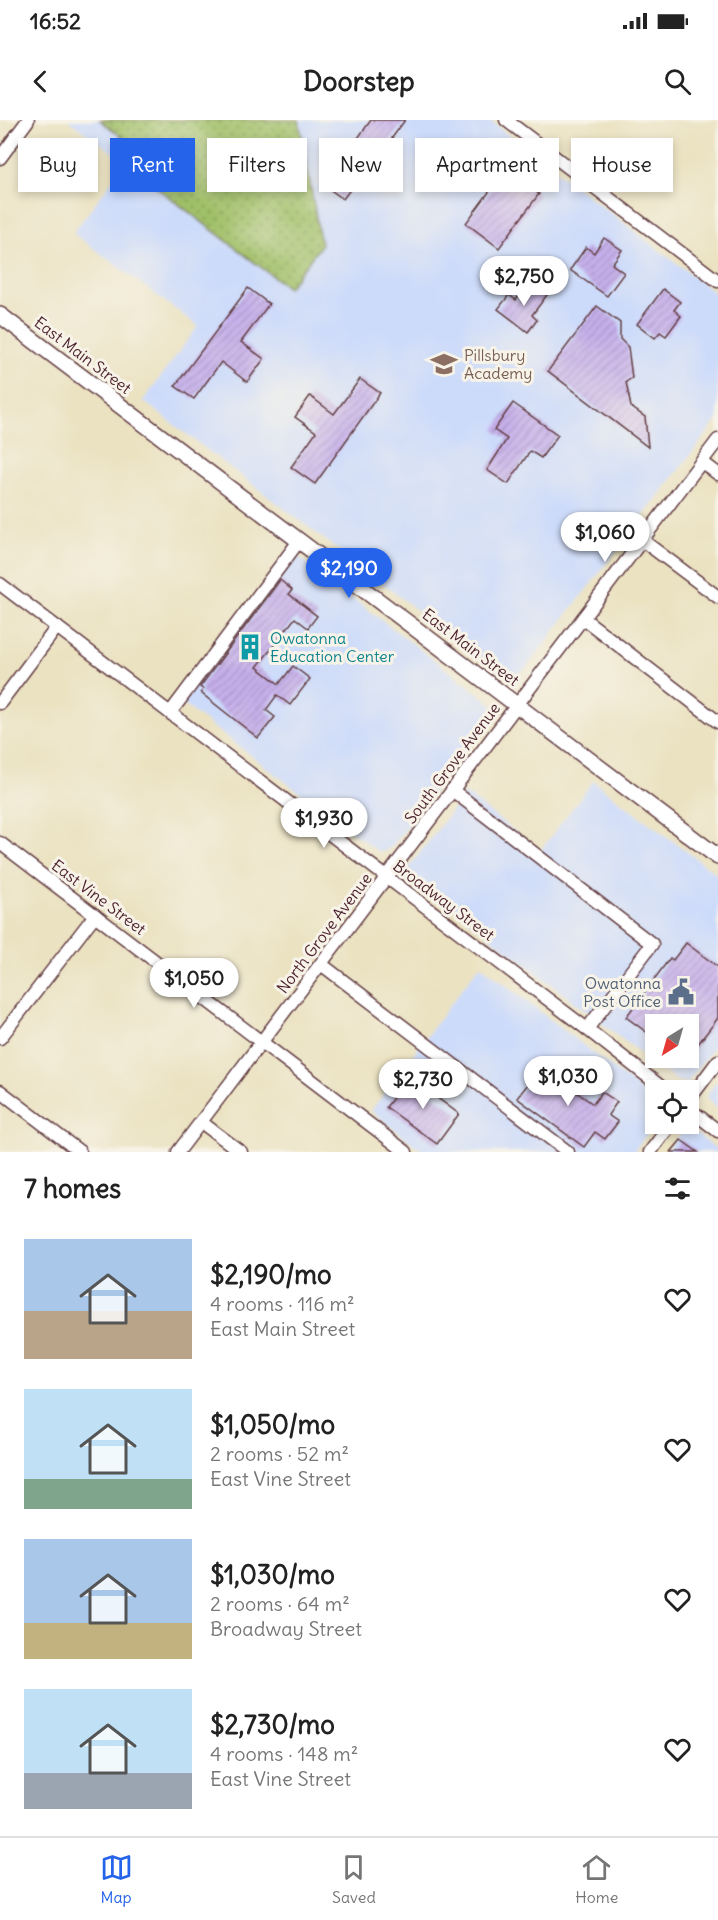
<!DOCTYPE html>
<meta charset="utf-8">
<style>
:root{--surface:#fff;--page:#f6f6f6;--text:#222;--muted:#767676;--line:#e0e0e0;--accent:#2563eb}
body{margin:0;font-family:Delius,sans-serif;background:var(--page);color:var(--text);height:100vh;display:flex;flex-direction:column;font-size:22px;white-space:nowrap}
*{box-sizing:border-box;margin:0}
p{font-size:20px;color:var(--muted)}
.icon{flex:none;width:33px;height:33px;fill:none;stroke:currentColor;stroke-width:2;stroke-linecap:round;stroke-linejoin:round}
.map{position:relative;height:1032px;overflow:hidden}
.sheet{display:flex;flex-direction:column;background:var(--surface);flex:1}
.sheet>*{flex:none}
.hud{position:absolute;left:18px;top:18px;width:682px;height:54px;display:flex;gap:12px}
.needle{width:39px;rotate:217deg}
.fabs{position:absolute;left:645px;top:894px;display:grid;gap:12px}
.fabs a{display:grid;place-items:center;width:54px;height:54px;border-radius:0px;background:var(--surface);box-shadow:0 3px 9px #0003;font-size:30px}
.price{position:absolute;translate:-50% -51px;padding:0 14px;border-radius:21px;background:#fff;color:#222;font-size:20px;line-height:39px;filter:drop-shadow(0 2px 3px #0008)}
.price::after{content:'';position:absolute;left:50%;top:36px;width:18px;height:14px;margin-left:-9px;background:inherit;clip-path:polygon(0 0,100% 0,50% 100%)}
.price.selected{background:var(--accent);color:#fff}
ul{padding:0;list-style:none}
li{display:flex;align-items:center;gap:18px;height:150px;padding:0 24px}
li span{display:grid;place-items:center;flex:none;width:168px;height:120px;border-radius:0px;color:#555}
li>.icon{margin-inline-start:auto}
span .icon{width:72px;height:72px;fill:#fffc;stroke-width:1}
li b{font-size:26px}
h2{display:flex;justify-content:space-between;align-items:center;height:72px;padding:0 24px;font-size:26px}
.chip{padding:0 21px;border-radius:0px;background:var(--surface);box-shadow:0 3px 9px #0003;font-size:21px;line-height:54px}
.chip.selected{background:var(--accent);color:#fff}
.status{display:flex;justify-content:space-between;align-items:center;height:42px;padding:0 30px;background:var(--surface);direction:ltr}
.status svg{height:16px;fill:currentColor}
header{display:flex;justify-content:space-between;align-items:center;height:78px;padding:0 24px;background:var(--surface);font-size:27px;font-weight:800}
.menu{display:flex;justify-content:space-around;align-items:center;height:84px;border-top:2px solid var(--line);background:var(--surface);font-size:16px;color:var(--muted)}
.menu a{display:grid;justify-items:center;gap:3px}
.menu .selected{color:var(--accent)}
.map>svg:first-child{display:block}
.built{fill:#cddbfa;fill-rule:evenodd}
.grass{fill:url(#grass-dots);stroke:#75704a;stroke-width:1.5}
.building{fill:url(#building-hatch)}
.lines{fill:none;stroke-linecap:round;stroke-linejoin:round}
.minor-casing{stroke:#623c42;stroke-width:15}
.major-casing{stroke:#623c42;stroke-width:18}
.minor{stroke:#fff;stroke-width:12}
.major{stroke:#fff;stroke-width:15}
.labels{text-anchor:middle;stroke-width:6;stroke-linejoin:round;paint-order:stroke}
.street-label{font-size:16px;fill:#4a1f2b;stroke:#f7f3e8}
.education-label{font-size:16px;fill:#785e54;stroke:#f7f3e8;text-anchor:start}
.culture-label{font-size:16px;fill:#0d838f;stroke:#f7f3e8;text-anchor:start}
.service-label{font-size:16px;fill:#4e5e75;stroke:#f7f3e8;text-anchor:end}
</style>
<div class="status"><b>16:52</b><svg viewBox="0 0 49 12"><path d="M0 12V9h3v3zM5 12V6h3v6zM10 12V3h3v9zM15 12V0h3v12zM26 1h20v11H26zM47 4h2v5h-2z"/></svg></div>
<header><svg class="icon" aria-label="back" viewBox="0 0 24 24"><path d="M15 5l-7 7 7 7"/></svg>Doorstep<svg class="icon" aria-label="search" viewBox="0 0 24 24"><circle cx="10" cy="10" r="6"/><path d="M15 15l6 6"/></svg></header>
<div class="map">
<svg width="718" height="1032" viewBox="0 0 718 1032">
<defs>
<pattern id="grass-dots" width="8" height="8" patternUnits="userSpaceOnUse" patternTransform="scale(1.5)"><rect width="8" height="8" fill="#a0c068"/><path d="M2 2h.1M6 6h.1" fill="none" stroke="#849b56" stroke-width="1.8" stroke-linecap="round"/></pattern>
<pattern id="building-hatch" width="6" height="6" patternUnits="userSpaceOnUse" patternTransform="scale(1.5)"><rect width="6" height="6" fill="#c7b1ec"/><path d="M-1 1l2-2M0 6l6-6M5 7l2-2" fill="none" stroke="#a48fbf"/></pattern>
</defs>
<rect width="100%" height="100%" fill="#f7f3e8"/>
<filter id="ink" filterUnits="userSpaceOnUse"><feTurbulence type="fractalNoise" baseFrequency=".0167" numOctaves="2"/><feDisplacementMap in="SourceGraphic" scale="12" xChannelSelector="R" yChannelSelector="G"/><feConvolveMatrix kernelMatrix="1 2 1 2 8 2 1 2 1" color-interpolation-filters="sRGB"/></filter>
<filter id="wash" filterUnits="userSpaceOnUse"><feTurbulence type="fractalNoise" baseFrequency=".008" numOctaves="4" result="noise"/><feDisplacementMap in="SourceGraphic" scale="24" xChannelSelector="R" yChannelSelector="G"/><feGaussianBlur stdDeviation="1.35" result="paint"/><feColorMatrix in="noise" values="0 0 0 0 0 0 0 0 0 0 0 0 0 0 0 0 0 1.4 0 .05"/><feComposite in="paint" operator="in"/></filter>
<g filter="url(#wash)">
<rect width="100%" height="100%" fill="#ebe2c1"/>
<!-- built -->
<g class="built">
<path d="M 68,0 L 489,0 L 718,175 L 718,299 L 525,549 L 514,557 L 501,554 L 143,281 L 198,206 L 73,113 L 126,42 Z"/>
<path d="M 293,433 L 487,580 L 496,589 L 489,601 L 393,725 L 385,731 L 377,731 L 180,582 Z"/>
<path d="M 593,661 L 718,755 L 718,921 L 687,963 L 677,961 L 408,754 L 410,746 L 465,673 L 540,731 ZM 656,904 L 688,904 L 688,938 L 656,938 Z"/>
<path d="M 480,845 L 655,981 L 656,1003 L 633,1032 L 424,1032 L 371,991 Z"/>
<path d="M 718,959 L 718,989 L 707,978 L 708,973 Z"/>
<path d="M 684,1010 L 693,1011 L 718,1030 L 718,1032 L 665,1032 Z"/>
</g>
<!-- grass -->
<path class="grass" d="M 100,0 L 299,0 L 321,125 L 288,168 L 138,53 L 149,38 Z"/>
<g id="blocks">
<!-- building -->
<g class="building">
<path d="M 371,0 L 405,0 L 384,29 L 390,33 L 377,51 L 369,44 L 343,79 L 324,65 Z"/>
<path d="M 506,49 L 539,74 L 499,128 L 466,103 Z"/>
<path d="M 604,118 L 622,130 L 612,144 L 624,153 L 607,176 L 570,150 L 586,127 L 594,133 Z"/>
<path d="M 530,162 L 547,175 L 532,195 L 537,200 L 528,212 L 498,189 L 509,175 L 516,180 Z"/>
<path d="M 248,168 L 269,184 L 241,222 L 264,239 L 247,262 L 221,242 L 194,279 L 175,266 Z"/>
<path d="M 663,169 L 680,182 L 674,190 L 681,196 L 666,216 L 660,212 L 655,218 L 637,204 Z"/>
<path d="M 597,186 L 620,203 L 620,219 L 628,227 L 632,258 L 626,262 L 631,287 L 645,297 L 648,327 L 548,251 Z"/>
<path d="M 360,259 L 380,273 L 315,364 L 291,347 L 316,312 L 295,297 L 310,276 L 334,294 Z"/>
<path d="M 513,283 L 558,315 L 541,338 L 530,331 L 508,364 L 487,350 L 507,319 L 494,310 Z"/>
<path d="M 280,460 L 292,470 L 289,474 L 317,496 L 308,508 L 295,498 L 257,547 L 279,564 L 293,546 L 310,559 L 290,585 L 277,575 L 266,590 L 275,597 L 258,618 L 201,573 L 203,569 L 200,567 Z"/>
<path d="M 686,823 L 718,847 L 718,898 L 688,937 L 688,904 L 656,904 L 656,919 L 626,897 L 670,838 L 673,840 Z"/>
<path d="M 538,944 L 593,984 L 602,972 L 617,982 L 608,995 L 618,1002 L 605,1019 L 595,1012 L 584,1027 L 517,978 L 528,964 L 525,962 Z"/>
<path d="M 409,957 L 459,994 L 437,1024 L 386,987 Z"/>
<path d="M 681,1020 L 698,1032 L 671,1032 Z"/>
</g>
</g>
</g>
<g filter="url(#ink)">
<use href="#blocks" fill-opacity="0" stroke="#623c42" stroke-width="1.5"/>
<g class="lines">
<!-- minor casing -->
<g class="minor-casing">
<g id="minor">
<path d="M 506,0 L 718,161"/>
<path d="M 0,38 L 28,0"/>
<path d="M 702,342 L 718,354"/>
<path d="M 642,420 L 718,477"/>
<path d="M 0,464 L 587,909 L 665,970"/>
<path d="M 583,498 L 718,602"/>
<path d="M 0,583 L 57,507"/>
<path d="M 170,593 L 299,421"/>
<path d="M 452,670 L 652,824 L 587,909"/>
<path d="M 0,723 L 406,1032"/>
<path d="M 321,844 L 568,1032"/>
<path d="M 0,918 L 95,795"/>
<path d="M 0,971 L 80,1032"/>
<path d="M 688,981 L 718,941"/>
<path d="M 688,988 L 718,1011"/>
<path d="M 201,1002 L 241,1032"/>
<path d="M 178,1032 L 718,320"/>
<path d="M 650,1032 L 671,1004"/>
</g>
</g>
<!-- major casing -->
<g class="major-casing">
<path id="major" d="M 0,195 L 718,737"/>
</g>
<!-- minor -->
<use href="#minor" class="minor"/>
<!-- major -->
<use href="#major" class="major"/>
</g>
</g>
<!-- icons -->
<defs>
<g id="school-bare" transform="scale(2.07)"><path d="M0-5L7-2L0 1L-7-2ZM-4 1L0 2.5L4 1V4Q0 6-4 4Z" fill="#8d6e63" stroke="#f7f3e8" stroke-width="2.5" paint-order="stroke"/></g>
<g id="building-bare" transform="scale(2.07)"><path d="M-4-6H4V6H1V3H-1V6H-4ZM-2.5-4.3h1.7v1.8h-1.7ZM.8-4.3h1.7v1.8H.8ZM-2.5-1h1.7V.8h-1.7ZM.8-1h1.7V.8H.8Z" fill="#0f9aa8" stroke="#f7f3e8" stroke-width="2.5" paint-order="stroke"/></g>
<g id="civic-bare" transform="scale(2.07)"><path d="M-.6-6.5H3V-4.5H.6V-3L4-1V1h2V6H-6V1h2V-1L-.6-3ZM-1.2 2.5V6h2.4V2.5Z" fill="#5c6f8a" stroke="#f7f3e8" stroke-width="2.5" paint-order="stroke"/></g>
</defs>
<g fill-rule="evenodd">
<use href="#school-bare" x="444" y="244"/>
<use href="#building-bare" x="250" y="527"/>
<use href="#civic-bare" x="681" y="872"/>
</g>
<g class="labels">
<!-- street labels -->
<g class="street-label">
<text transform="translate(83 235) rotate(37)" y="6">East Main Street</text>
<text transform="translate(471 527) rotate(37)" y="6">East Main Street</text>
<text transform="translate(452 643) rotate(-53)" y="6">South Grove Avenue</text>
<text transform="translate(99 777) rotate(37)" y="6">East Vine Street</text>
<text transform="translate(444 780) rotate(37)" y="6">Broadway Street</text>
<text transform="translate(324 813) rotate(-53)" y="6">North Grove Avenue</text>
</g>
<!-- education labels -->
<g class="education-label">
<text x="464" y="241">Pillsbury<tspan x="464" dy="18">Academy</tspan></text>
</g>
<!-- culture labels -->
<g class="culture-label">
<text x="270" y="524">Owatonna<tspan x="270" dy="18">Education Center</tspan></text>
</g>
<!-- service labels -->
<g class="service-label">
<text x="661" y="869">Owatonna<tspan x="661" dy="18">Post Office</tspan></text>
</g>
</g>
</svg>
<div class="fabs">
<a><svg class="needle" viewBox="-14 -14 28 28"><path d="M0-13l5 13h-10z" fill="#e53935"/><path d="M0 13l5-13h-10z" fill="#767676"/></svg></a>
<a><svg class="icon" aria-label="locate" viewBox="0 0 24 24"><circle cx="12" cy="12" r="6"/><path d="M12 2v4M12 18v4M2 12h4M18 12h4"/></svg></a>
</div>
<b class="price" style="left:524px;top:187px">$2,750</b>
<b class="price" style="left:605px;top:443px">$1,060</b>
<b class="price selected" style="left:349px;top:479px">$2,190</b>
<b class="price" style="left:324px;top:729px">$1,930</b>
<b class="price" style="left:194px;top:889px">$1,050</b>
<b class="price" style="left:568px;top:987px">$1,030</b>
<b class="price" style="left:423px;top:990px">$2,730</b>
<div class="hud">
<a class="chip">Buy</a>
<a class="chip selected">Rent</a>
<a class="chip">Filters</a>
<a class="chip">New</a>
<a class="chip">Apartment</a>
<a class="chip">House</a>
</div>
</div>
<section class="sheet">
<h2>7 homes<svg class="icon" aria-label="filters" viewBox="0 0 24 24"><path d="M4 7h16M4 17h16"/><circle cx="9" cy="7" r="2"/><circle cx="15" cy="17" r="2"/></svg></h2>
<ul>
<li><span style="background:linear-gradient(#a9c7e8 60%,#b9a48a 0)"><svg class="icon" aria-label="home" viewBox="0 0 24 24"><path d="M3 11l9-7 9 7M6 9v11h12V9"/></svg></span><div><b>$2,190/mo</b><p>4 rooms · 116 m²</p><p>East Main Street</p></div><svg class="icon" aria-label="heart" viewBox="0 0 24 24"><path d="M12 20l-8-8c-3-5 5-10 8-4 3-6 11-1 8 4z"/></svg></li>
<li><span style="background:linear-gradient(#bfe0f5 75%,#7fa58c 0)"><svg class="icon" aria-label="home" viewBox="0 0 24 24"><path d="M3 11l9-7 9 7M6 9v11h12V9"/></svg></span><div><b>$1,050/mo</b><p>2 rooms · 52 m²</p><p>East Vine Street</p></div><svg class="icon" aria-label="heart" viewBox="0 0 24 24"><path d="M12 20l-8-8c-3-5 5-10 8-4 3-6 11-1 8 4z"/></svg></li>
<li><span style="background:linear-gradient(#a9c7e8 70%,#c2b280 0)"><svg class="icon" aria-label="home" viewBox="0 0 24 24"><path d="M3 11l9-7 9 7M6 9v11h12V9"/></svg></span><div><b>$1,030/mo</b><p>2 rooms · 64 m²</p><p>Broadway Street</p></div><svg class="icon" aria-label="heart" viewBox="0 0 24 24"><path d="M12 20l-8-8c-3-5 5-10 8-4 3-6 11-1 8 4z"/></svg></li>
<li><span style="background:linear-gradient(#bfe0f5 70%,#9aa5b1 0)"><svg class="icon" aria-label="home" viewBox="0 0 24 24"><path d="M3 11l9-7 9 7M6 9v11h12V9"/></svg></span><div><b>$2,730/mo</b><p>4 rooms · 148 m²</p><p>East Vine Street</p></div><svg class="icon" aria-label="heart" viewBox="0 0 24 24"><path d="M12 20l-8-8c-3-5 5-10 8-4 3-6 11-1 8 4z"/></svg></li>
</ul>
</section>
<nav class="menu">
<a class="selected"><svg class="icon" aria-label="map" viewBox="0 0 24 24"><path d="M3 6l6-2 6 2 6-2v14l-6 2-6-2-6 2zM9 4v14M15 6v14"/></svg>Map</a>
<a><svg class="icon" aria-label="saved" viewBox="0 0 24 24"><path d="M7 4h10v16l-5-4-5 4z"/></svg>Saved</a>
<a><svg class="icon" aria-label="home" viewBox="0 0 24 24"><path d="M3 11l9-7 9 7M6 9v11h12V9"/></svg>Home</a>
</nav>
